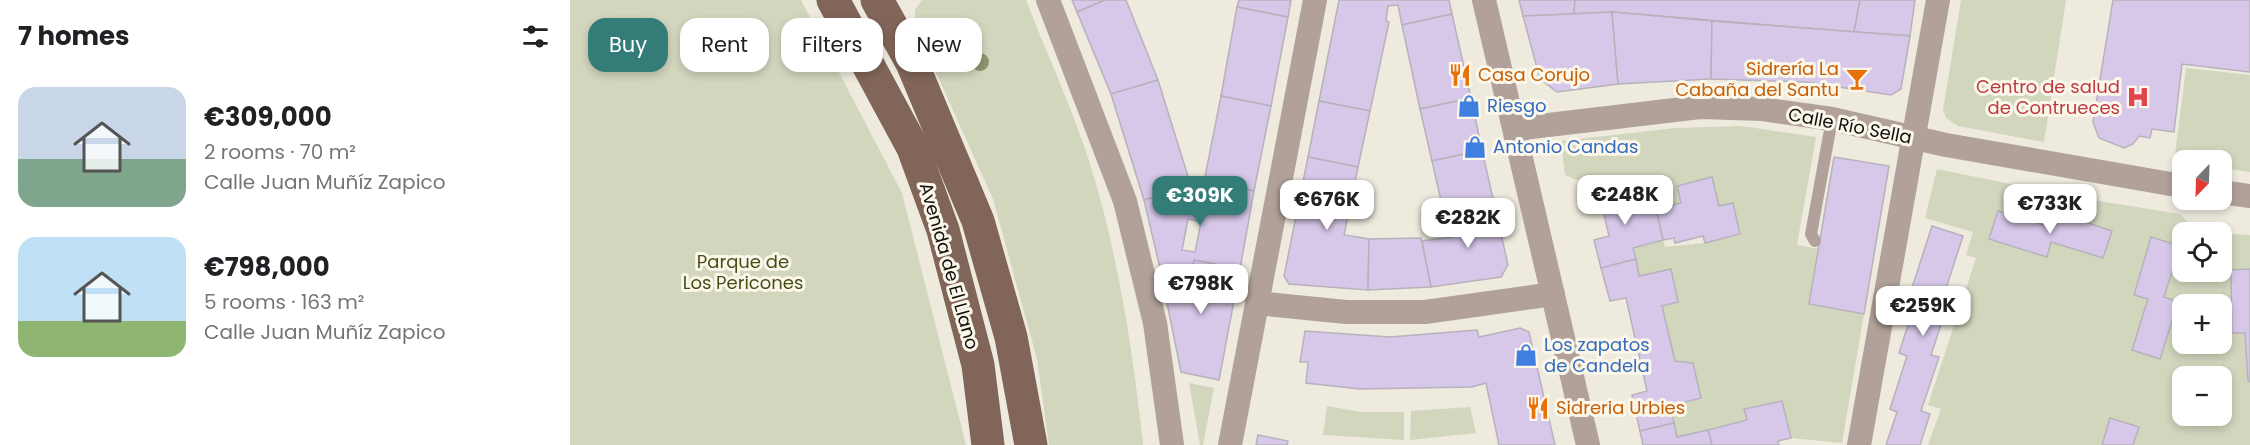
<!DOCTYPE html>
<meta charset="utf-8">
<style>
:root{--surface:#fff;--page:#f6f6f6;--text:#202124;--muted:#757577;--accent:#337c78}
body{margin:0;font-family:Poppins,sans-serif;background:var(--page);color:var(--text);height:100vh;display:flex;flex-direction:column;font-size:22px;white-space:nowrap}
*{box-sizing:border-box;margin:0}
p{font-size:20px;color:var(--muted)}
.icon{flex:none;width:33px;height:33px;fill:none;stroke:currentColor;stroke-width:2;stroke-linecap:round;stroke-linejoin:round}
.map{position:relative;flex:1;overflow:hidden}
.drawer{display:flex;flex-direction:column;background:var(--surface);width:570px}
.drawer>*{flex:none}
.banner{position:absolute;left:18px;top:18px;width:570px;height:54px;display:flex;gap:12px}
.needle{width:39px;rotate:203deg}
.fabs{position:absolute;left:1602px;top:150px;display:grid;gap:12px}
.fabs a{display:grid;place-items:center;width:60px;height:60px;border-radius:12px;background:var(--surface);box-shadow:0 3px 9px #0003;font-size:30px}
.price{position:absolute;translate:-50% -51px;padding:0 14px;border-radius:12px;background:#fff;color:#222;font-size:20px;line-height:39px;filter:drop-shadow(0 2px 3px #0008)}
.price::after{content:'';position:absolute;left:50%;top:36px;width:18px;height:14px;margin-left:-9px;background:inherit;clip-path:polygon(0 0,100% 0,50% 100%)}
.price.active{background:var(--accent);color:#fff}
ul{padding:0;list-style:none}
li{display:flex;align-items:center;gap:18px;height:150px;padding:0 18px}
li span{display:grid;place-items:center;flex:none;width:168px;height:120px;border-radius:18px;color:#555}
li>.icon{margin-inline-start:auto}
span .icon{width:72px;height:72px;fill:#fffc;stroke-width:1}
li b{font-size:26px}
h2{display:flex;justify-content:space-between;align-items:center;height:72px;padding:0 18px;font-size:26px}
.tag{padding:0 21px;border-radius:18px;background:var(--surface);box-shadow:0 3px 9px #0003;font-size:21px;line-height:54px}
.tag.active{background:var(--accent);color:#fff}
main{display:flex;flex:1;min-height:0}
.map>svg:first-child{display:block}
.green{fill:#d2d6bd;fill-rule:evenodd}
.building{fill:#d7c8e9;stroke:#b6b2bc;stroke-width:1.5;fill-rule:evenodd}
.lines{fill:none;stroke-linecap:round;stroke-linejoin:round}
.service{stroke:#b1a19a;stroke-width:12}
.minor{stroke:#b1a19a;stroke-width:24}
.primary{stroke:#806558;stroke-width:33}
.tree{fill:#939470}
.labels{text-anchor:middle;stroke-width:6;stroke-linejoin:round;paint-order:stroke}
.food-label{font-size:18px;fill:#c56008;stroke:#fbf7eb;text-anchor:start}
.health-label{font-size:18px;fill:#be3a42;stroke:#fbf7eb;text-anchor:end}
.shop-label{font-size:18px;fill:#366cbe;stroke:#fbf7eb;text-anchor:start}
.street-label{font-size:18px;fill:#13110d;stroke:#fbf7eb}
.park-label{font-size:18px;fill:#484e16;stroke:#fbf7eb}
</style>
<main>
<section class="drawer">
<h2>7 homes<svg class="icon" aria-label="filters" viewBox="0 0 24 24"><path d="M4 7h16M4 17h16"/><circle cx="9" cy="7" r="2"/><circle cx="15" cy="17" r="2"/></svg></h2>
<ul>
<li><span style="background:linear-gradient(#c9d6e8 60%,#7fa58c 0)"><svg class="icon" aria-label="home" viewBox="0 0 24 24"><path d="M3 11l9-7 9 7M6 9v11h12V9"/></svg></span><div><b>€309,000</b><p>2 rooms · 70 m²</p><p>Calle Juan Muñíz Zapico</p></div></li>
<li><span style="background:linear-gradient(#bfe0f5 70%,#8fb573 0)"><svg class="icon" aria-label="home" viewBox="0 0 24 24"><path d="M3 11l9-7 9 7M6 9v11h12V9"/></svg></span><div><b>€798,000</b><p>5 rooms · 163 m²</p><p>Calle Juan Muñíz Zapico</p></div></li>
</ul>
</section>
<div class="map">
<svg width="1680" height="445" viewBox="0 0 1680 445">
<rect width="100%" height="100%" fill="#eeeade"/>
<!-- green -->
<g class="green">
<path d="M 0,0 L 231,0 L 332,193 L 396,445 L 0,445 Z"/>
<path d="M 352,0 L 456,0 C 475,49 498,99 515,149 C 546,240 563,350 573,445 L 479,445 L 467,359 L 423,199 L 345,26 L 345,10 Z"/>
<path d="M 1391,0 L 1496,0 L 1474,142 L 1388,126 L 1376,118 L 1373,110 Z"/>
<path d="M 1616,68 L 1680,75 L 1680,172 L 1652,168 L 1652,160 L 1604,162 Z"/>
<path d="M 1172,126 L 1246,137 L 1227,245 L 1249,249 L 1239,304 L 1294,314 L 1272,443 L 1221,438 L 1212,401 L 1175,409 L 1177,420 L 1107,437 L 1100,406 L 1131,398 L 1123,363 L 1105,361 L 1092,306 L 1108,302 L 1101,269 L 1069,276 L 1063,248 L 1093,240 L 1095,247 L 1135,243 L 1170,235 L 1163,203 L 1149,206 L 1142,177 L 1107,186 L 1111,203 L 1068,213 L 1061,182 L 1028,189 L 995,175 L 991,141 L 1105,128 Z"/>
<path d="M 1367,169 L 1504,197 L 1610,214 L 1625,230 L 1651,232 L 1612,232 L 1612,272 L 1652,272 L 1652,233 L 1680,235 L 1680,269 L 1661,270 L 1662,333 L 1675,333 L 1678,381 L 1680,382 L 1680,445 L 1564,445 L 1569,427 L 1541,418 L 1532,445 L 1358,445 L 1371,409 L 1358,405 L 1406,258 L 1396,255 L 1403,232 L 1355,218 ZM 1428,211 L 1480,227 L 1485,212 L 1542,231 L 1533,258 L 1481,242 L 1476,256 L 1419,239 ZM 1581,238 L 1610,246 L 1594,297 L 1608,302 L 1590,359 L 1562,350 L 1578,299 L 1564,294 ZM 1612,304 L 1652,304 L 1652,344 L 1612,344 ZM 1612,376 L 1652,376 L 1652,416 L 1612,416 Z"/>
<path d="M 619,383 L 644,388 L 633,445 L 630,445 Z"/>
<path d="M 757,406 L 791,412 L 834,412 L 834,440 L 753,435 Z"/>
<path d="M 900,407 L 906,433 L 840,440 L 841,411 Z"/>
</g>
<!-- building -->
<g class="building">
<path d="M 502,0 L 535,0 L 507,12 Z"/>
<path d="M 535,0 L 556,0 L 588,80 L 541,94 L 507,12 Z"/>
<path d="M 669,0 L 721,0 L 718,17 L 667,7 Z"/>
<path d="M 769,0 L 879,0 L 882,14 L 832,25 L 828,5 L 818,6 L 816,21 L 819,22 L 800,111 L 749,101 Z"/>
<path d="M 949,0 L 1005,0 L 1004,14 L 953,16 Z"/>
<path d="M 1005,0 L 1290,0 L 1284,32 L 1042,12 L 1004,14 Z"/>
<path d="M 1290,0 L 1345,0 L 1340,36 L 1284,32 Z"/>
<path d="M 1543,0 L 1680,0 L 1680,72 L 1612,64 L 1604,132 L 1582,129 L 1580,138 L 1569,136 L 1563,144 L 1554,148 L 1529,138 L 1523,122 Z"/>
<path d="M 667,7 L 718,17 L 701,106 L 651,96 Z"/>
<path d="M 1042,12 L 1048,84 L 987,92 L 970,79 L 953,16 Z"/>
<path d="M 1042,12 L 1142,21 L 1141,79 L 1048,84 Z"/>
<path d="M 882,14 L 901,98 L 850,109 L 832,25 Z"/>
<path d="M 1142,21 L 1340,36 L 1331,89 L 1321,95 L 1236,82 L 1141,79 Z"/>
<path d="M 588,80 L 621,186 L 574,200 L 541,94 Z"/>
<path d="M 651,96 L 701,106 L 684,191 L 634,182 Z"/>
<path d="M 901,98 L 912,150 L 862,161 L 850,109 Z"/>
<path d="M 749,101 L 800,111 L 788,167 L 738,157 Z"/>
<path d="M 912,150 L 924,203 L 874,214 L 862,161 Z"/>
<path d="M 738,157 L 788,167 L 774,235 L 799,239 L 798,290 L 719,284 L 714,276 Z"/>
<path d="M 1264,157 L 1319,166 L 1294,314 L 1239,304 Z"/>
<path d="M 1142,177 L 1149,206 L 1163,203 L 1170,234 L 1135,243 L 1133,236 L 1105,243 L 1104,238 L 1093,240 L 1086,209 L 1111,203 L 1107,186 Z"/>
<path d="M 639,182 L 684,191 L 670,269 L 624,260 L 621,274 L 590,268 L 574,200 L 621,186 L 626,199 L 635,201 ZM 618,219 L 631,222 L 625,252 L 612,250 Z"/>
<path d="M 1061,182 L 1068,213 L 1086,209 L 1093,240 L 1063,248 L 1066,259 L 1031,268 L 1024,240 L 1039,236 L 1028,189 Z"/>
<path d="M 924,203 L 938,265 L 931,277 L 861,287 L 852,241 L 883,237 L 878,213 Z"/>
<path d="M 1428,211 L 1480,227 L 1485,212 L 1542,231 L 1533,258 L 1481,242 L 1477,257 L 1419,239 Z"/>
<path d="M 1362,226 L 1393,236 L 1372,301 L 1378,303 L 1361,355 L 1369,357 L 1351,411 L 1360,414 L 1350,445 L 1316,445 L 1327,412 L 1320,409 L 1337,356 L 1329,353 L 1346,300 L 1339,297 Z"/>
<path d="M 1581,237 L 1610,246 L 1594,297 L 1608,302 L 1590,359 L 1562,350 L 1578,299 L 1564,295 Z"/>
<path d="M 851,238 L 861,287 L 798,290 L 799,239 Z"/>
<path d="M 1066,259 L 1069,276 L 1101,269 L 1108,302 L 1092,306 L 1105,361 L 1123,363 L 1131,398 L 1100,406 L 1104,423 L 1070,431 L 1062,395 L 1077,391 L 1056,298 L 1040,301 L 1031,268 Z"/>
<path d="M 624,260 L 670,269 L 649,380 L 611,372 L 590,268 L 621,274 ZM 629,273 L 639,275 L 635,294 L 625,292 Z"/>
<path d="M 1680,269 L 1680,382 L 1678,381 L 1675,333 L 1662,333 L 1661,270 Z"/>
<path d="M 950,328 L 959,332 L 985,445 L 929,445 L 916,383 L 902,387 L 790,389 L 736,383 L 738,362 L 730,362 L 735,331 L 820,337 L 907,330 L 909,337 Z"/>
<path d="M 1212,401 L 1221,438 L 1208,441 L 1209,445 L 1142,445 L 1138,430 L 1177,420 L 1174,409 Z"/>
<path d="M 1540,418 L 1569,427 L 1563,445 L 1532,445 Z"/>
<path d="M 1104,423 L 1107,437 L 1138,430 L 1142,445 L 1073,445 L 1070,431 Z"/>
<path d="M 688,435 L 718,441 L 717,445 L 686,445 Z"/>
</g>
<g class="lines">
<!-- service -->
<path class="service" d="M 1245,241 L 1241,234 L 1262,119"/>
<!-- minor -->
<g class="minor">
<path d="M 478,0 L 555,201 L 585,323 L 602,445"/>
<path d="M 914,0 L 1018,445"/>
<path d="M 945,129 L 1130,107 L 1192,109 L 1262,119 L 1376,145 L 1612,186"/>
<path d="M 1652,192 L 1680,196"/>
<path d="M 687,303 L 776,312 L 855,312 L 983,294"/>
<path d="M 660,445 L 745,0"/>
<path d="M 1289,445 L 1368,0"/>
</g>
<!-- primary -->
<g class="primary">
<path d="M 263,0 L 343,148 L 373,230 L 408,365 L 418,445"/>
<path d="M 307,0 L 342,63 L 408,221 L 441,337 L 461,445"/>
</g>
</g>
<!-- trees -->
<circle class="tree" cx="410" cy="62" r="9"/>
<!-- icons -->
<defs>
<g id="restaurant-bare" transform="scale(1.8)"><path d="M-5-6h1v4h1v-4h1v4h1v-4h1v5L-1.5 .5V6h-2V.5L-5-1ZM5-6V6H3V1.5H1.5Q1.5-4 5-6Z" fill="#e8710a" stroke="#fbf7eb" stroke-width="2.5" paint-order="stroke"/></g>
<g id="bar-bare" transform="scale(1.8)"><path d="M-6-5H6L.8 .8V4.5H3.5V6h-7V4.5H-.8V.8Z" fill="#e8710a" stroke="#fbf7eb" stroke-width="2.5" paint-order="stroke"/></g>
<g id="hospital-bare" transform="scale(1.8)"><path d="M-5-5h3v3.5h4V-5h3V5h-3V1.5h-4V5h-3Z" fill="#e0444e" stroke="#fbf7eb" stroke-width="2.5" paint-order="stroke"/></g>
<g id="shop-bare" transform="scale(1.8)"><path d="M-5-2.5h2.3a2.7 3.5 0 0 1 5.4 0H5L5.5 6h-11ZM-1.5-2.5h3a1.5 2.3 0 0 0-3 0Z" fill="#3f7fe0" stroke="#fbf7eb" stroke-width="2.5" paint-order="stroke"/></g>
</defs>
<g fill-rule="evenodd">
<use href="#restaurant-bare" x="890" y="75"/>
<use href="#bar-bare" x="1287" y="79"/>
<use href="#hospital-bare" x="1568" y="97"/>
<use href="#shop-bare" x="899" y="106"/>
<use href="#shop-bare" x="905" y="147"/>
<use href="#shop-bare" x="956" y="355"/>
<use href="#restaurant-bare" x="968" y="408"/>
</g>
<g class="labels">
<!-- food labels -->
<g class="food-label">
<text x="1269" y="75" text-anchor="end">Sidrería La<tspan x="1269" dy="21">Cabaña del Santu</tspan></text>
<text x="908" y="81">Casa Corujo</text>
<text x="986" y="414">Sidreria Urbies</text>
</g>
<!-- health labels -->
<g class="health-label">
<text x="1550" y="93">Centro de salud<tspan x="1550" dy="21">de Contrueces</tspan></text>
</g>
<!-- shop labels -->
<g class="shop-label">
<text x="917" y="112">Riesgo</text>
<text x="923" y="153">Antonio Candas</text>
<text x="974" y="351">Los zapatos<tspan x="974" dy="21">de Candela</tspan></text>
</g>
<!-- street labels -->
<g class="street-label">
<text transform="translate(1280 126) rotate(11)" y="6">Calle Río Sella</text>
<text transform="translate(379 266) rotate(74)" y="6">Avenida de El Llano</text>
</g>
<!-- park labels -->
<g class="park-label">
<text x="173" y="268">Parque de<tspan x="173" dy="21">Los Pericones</tspan></text>
</g>
</g>
</svg>
<div class="fabs">
<a><svg class="needle" viewBox="-14 -14 28 28"><path d="M0-13l5 13h-10z" fill="#e53935"/><path d="M0 13l5-13h-10z" fill="#757577"/></svg></a>
<a><svg class="icon" aria-label="locate" viewBox="0 0 24 24"><circle cx="12" cy="12" r="6"/><path d="M12 2v4M12 18v4M2 12h4M18 12h4"/></svg></a>
<a>+</a>
<a>−</a>
</div>
<b class="price" style="left:1055px;top:226px">€248K</b>
<b class="price active" style="left:630px;top:227px">€309K</b>
<b class="price" style="left:757px;top:231px">€676K</b>
<b class="price" style="left:1480px;top:235px">€733K</b>
<b class="price" style="left:898px;top:249px">€282K</b>
<b class="price" style="left:631px;top:315px">€798K</b>
<b class="price" style="left:1353px;top:337px">€259K</b>
<div class="banner">
<a class="tag active">Buy</a>
<a class="tag">Rent</a>
<a class="tag">Filters</a>
<a class="tag">New</a>
</div>
</div>
</main>
